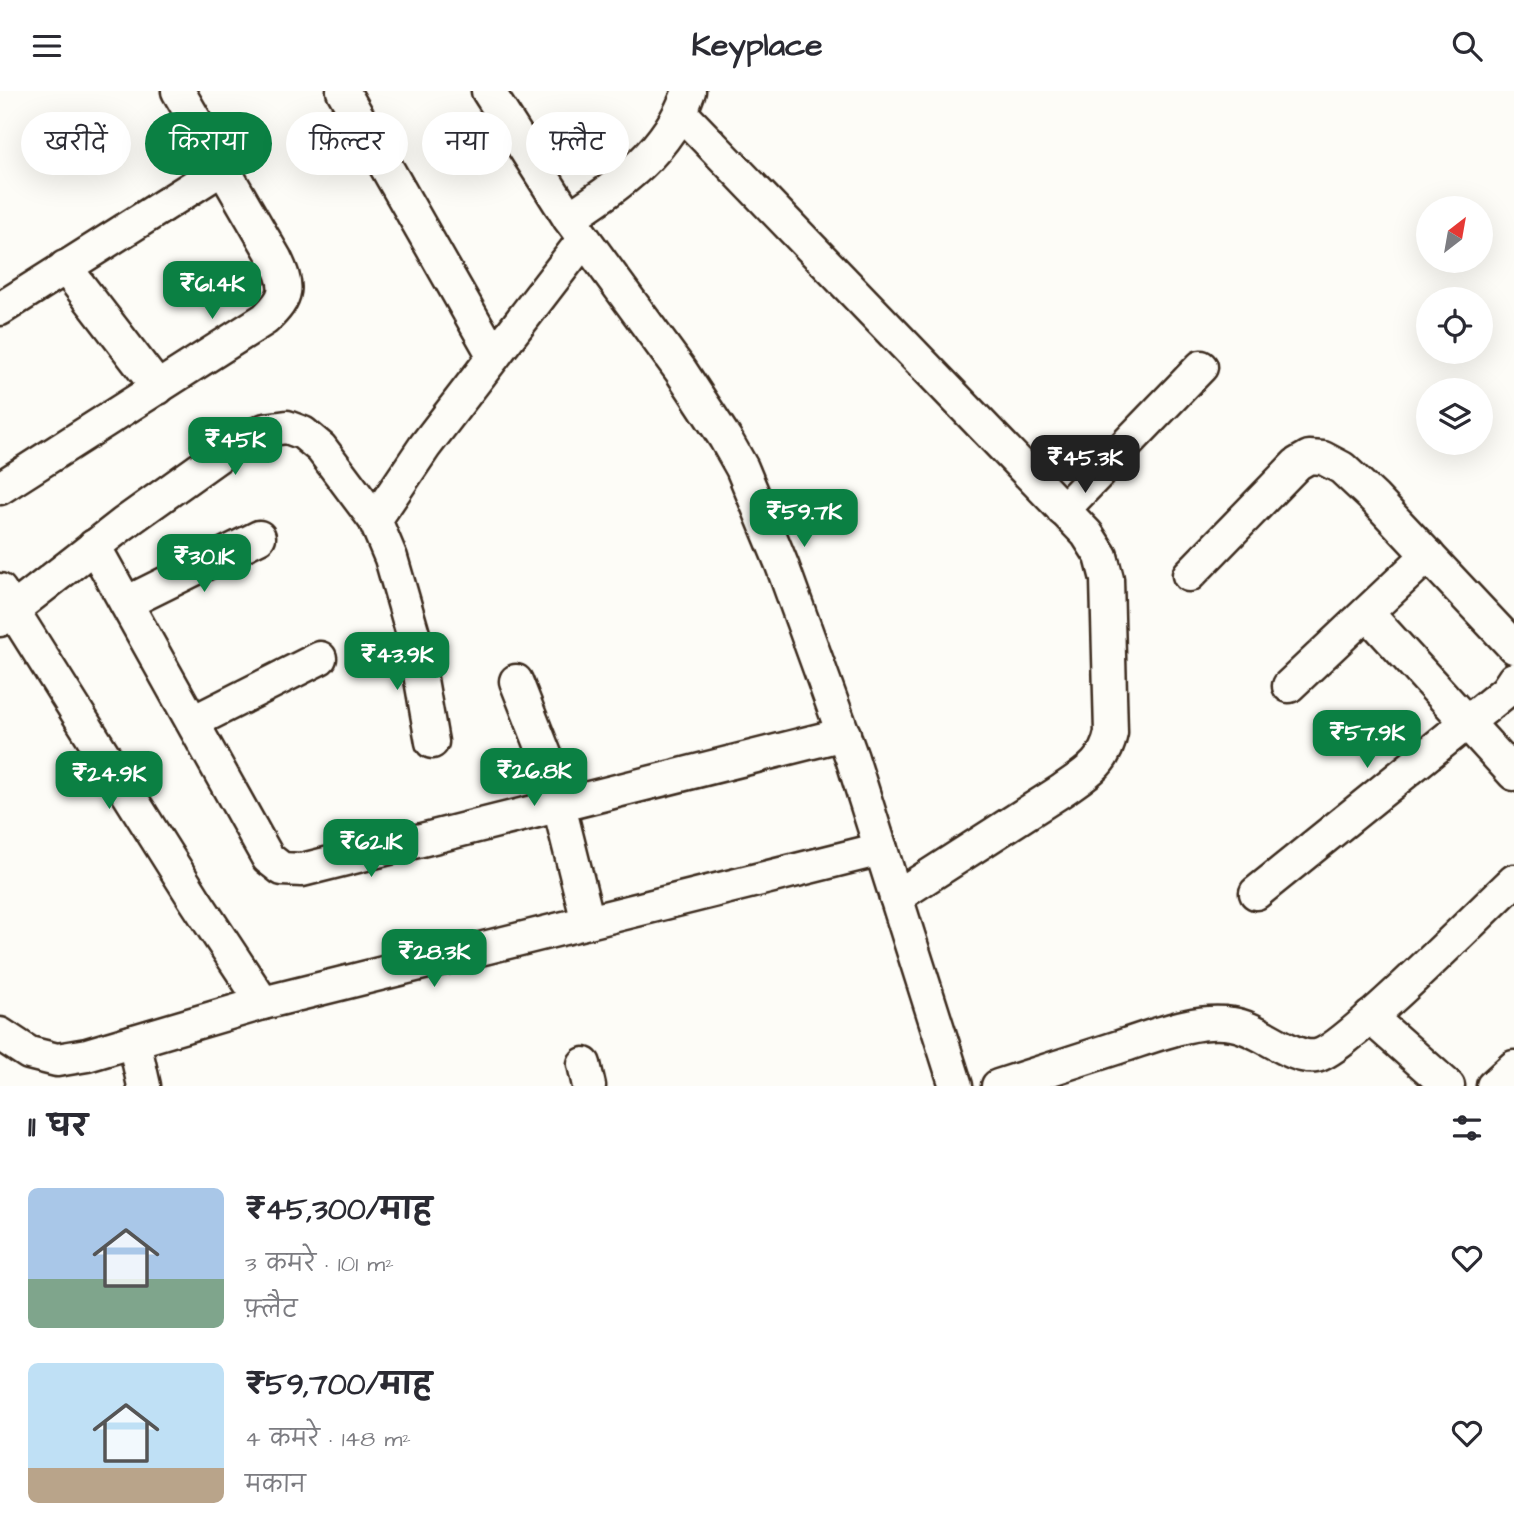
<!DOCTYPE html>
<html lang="hi">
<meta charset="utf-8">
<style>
:root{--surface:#fff;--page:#f7f7f7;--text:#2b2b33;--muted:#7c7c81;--accent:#0b8043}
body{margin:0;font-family:"Architects Daughter","Playpen Sans Deva",sans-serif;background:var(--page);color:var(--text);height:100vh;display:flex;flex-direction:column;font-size:26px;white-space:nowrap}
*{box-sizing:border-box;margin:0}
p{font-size:23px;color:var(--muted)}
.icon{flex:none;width:38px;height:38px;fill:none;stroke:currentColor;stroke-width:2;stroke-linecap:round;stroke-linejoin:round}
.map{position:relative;height:995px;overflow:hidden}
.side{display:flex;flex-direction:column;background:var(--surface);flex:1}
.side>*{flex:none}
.top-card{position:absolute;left:21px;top:21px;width:700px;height:63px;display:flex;gap:14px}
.needle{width:46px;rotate:31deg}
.controls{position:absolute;left:1416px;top:105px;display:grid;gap:14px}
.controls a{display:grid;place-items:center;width:77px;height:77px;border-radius:50%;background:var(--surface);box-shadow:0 7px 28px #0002;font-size:35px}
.price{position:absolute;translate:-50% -60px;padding:0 16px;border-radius:14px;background:var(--accent);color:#fff;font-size:23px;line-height:46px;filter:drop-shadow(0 2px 4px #0008)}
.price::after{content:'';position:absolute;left:50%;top:42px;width:21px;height:16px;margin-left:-10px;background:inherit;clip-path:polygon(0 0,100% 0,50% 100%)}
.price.active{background:#222;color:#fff}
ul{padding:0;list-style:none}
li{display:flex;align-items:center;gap:21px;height:175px;padding:0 28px}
li span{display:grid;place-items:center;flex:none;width:196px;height:140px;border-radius:10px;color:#555}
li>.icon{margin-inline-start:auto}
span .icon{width:84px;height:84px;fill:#fffc;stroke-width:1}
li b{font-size:30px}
h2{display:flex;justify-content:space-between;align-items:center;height:84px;padding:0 28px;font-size:30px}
.tag{padding:0 24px;border-radius:32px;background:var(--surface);box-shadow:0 7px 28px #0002;font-size:24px;line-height:63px}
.tag.active{background:var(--accent);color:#fff}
header{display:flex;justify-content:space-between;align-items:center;height:91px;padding:0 28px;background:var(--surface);font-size:32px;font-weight:700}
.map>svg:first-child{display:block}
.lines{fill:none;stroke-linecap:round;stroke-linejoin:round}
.minor-casing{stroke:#3b2a1e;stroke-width:37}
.minor{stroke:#fdfcf7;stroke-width:32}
</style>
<header><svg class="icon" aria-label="menu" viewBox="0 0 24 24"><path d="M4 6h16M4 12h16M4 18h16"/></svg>Keyplace<svg class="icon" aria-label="search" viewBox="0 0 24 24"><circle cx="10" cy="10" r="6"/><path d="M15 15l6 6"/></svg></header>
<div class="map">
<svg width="1514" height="995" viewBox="0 0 1514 995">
<rect width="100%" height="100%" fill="#fdfcf7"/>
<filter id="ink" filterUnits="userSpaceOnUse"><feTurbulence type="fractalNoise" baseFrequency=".0143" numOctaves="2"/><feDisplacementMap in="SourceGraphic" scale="14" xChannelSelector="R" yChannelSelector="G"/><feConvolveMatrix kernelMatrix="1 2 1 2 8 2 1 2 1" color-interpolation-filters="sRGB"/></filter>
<g filter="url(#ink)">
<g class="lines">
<!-- minor casing -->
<g class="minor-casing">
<g id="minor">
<path d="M 343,0 L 494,265"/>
<path d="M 488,0 L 569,127 L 681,280 L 725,347 L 742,377 L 782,474 L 852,667 L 956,995"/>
<path d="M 681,22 L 1087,443 L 1101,465 L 1107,488 L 1111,642 C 1105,673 1085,683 1061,700 L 896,806"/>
<path d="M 569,127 C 620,93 668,61 689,0"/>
<path d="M 65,176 L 158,297"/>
<path d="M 0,218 L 223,77"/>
<path d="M 0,397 L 265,228 C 289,205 289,196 275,167 L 178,0"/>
<path d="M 1063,419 L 1201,276"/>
<path d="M 375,429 L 425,355 L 584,148"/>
<path d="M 94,455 L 268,767 L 282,778 L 302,779 L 844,643"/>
<path d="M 1189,484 L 1297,373 L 1309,366 L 1323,367 L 1342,377 L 1374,407 L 1514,556"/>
<path d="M 0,499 L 195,809 L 263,912"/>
<path d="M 126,512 L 259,446"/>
<path d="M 1367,522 L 1514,683"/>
<path d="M 0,529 L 123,433 L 235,353 L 265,339 L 287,336 L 303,342 L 321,357 L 375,429 L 391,467 L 413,543 L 432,651"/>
<path d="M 516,590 L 548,671 L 588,831"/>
<path d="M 1289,595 L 1428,464"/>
<path d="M 193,631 L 320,567"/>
<path d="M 1256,802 L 1506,600 L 1514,588"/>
<path d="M 1370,926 L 1448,995"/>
<path d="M 0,943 L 29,962 L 57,969 L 87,964 L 263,912 L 881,758"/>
<path d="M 134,950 L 144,995"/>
<path d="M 584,973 L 589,995"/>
<path d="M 998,995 C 1038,982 1079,969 1119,956 C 1154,945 1195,927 1232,933 C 1259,936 1291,969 1316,965 C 1344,960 1484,818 1514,790"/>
<path d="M 1493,995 L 1514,976"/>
</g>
</g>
<!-- minor -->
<use href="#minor" class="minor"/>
</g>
</g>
</svg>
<div class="controls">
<a><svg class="needle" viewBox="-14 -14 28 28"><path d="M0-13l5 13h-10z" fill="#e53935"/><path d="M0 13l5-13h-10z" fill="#7c7c81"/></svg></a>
<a><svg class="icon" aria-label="locate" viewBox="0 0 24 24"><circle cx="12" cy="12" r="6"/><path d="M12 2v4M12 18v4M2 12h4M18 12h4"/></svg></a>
<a><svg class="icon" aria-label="layers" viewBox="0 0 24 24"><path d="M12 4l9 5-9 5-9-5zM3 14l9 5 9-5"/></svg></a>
</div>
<b class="price" style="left:212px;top:230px">₹61.4K</b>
<b class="price" style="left:235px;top:386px">₹45K</b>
<b class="price active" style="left:1085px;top:404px">₹45.3K</b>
<b class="price" style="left:804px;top:458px">₹59.7K</b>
<b class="price" style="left:204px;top:503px">₹30.1K</b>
<b class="price" style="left:397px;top:601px">₹43.9K</b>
<b class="price" style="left:1367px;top:679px">₹57.9K</b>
<b class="price" style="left:534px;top:717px">₹26.8K</b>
<b class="price" style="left:109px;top:720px">₹24.9K</b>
<b class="price" style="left:371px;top:788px">₹62.1K</b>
<b class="price" style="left:434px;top:898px">₹28.3K</b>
<div class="top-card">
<a class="tag">खरीदें</a>
<a class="tag active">किराया</a>
<a class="tag">फ़िल्टर</a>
<a class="tag">नया</a>
<a class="tag">फ़्लैट</a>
</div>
</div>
<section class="side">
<h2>11 घर<svg class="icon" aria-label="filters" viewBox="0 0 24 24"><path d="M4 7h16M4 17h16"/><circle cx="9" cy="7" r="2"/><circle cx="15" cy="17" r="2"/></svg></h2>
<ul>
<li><span style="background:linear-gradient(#a9c7e8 65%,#7fa58c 0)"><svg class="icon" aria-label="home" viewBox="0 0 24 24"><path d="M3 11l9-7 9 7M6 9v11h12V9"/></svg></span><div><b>₹45,300/माह</b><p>3 कमरे · 101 m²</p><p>फ़्लैट</p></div><svg class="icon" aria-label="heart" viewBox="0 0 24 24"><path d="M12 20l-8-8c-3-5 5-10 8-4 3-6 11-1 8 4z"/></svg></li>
<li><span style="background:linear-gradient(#bfe0f5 75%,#b9a48a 0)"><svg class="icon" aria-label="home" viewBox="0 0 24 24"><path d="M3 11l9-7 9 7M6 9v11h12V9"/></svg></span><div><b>₹59,700/माह</b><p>4 कमरे · 148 m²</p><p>मकान</p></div><svg class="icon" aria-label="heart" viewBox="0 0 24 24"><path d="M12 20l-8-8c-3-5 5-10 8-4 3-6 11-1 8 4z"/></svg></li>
</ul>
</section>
